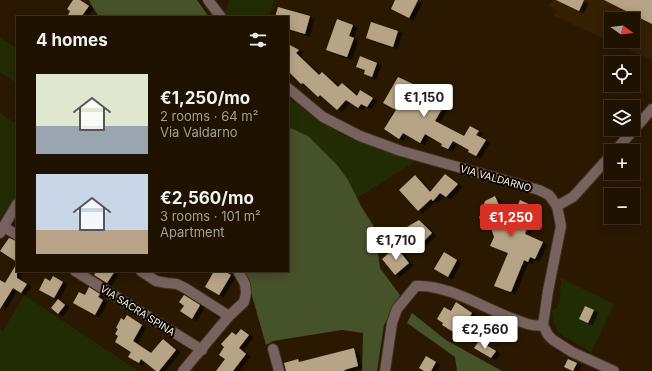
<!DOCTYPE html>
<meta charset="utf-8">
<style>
:root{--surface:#201201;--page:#2d2010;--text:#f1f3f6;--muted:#a29e99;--line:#3d3223;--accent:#d93025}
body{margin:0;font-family:Inter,sans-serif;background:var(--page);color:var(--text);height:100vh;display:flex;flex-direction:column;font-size:15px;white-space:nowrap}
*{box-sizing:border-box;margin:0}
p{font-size:13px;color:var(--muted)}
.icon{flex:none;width:22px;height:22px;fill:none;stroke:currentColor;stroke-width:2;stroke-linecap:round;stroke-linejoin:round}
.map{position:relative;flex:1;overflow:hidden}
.sheet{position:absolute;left:16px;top:16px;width:273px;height:256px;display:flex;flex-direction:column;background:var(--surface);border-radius:0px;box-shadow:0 2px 10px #0003,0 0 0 1px var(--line)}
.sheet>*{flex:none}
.needle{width:26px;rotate:105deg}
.buttons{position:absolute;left:604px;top:12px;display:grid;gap:8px}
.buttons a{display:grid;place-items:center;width:36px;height:36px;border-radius:0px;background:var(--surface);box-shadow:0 2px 10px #0003,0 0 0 1px var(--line);font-size:20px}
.price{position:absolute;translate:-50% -34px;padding:0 9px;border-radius:4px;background:#fff;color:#222;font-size:13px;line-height:26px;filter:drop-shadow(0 1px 2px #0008)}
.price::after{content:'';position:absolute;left:50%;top:24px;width:12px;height:9px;margin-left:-6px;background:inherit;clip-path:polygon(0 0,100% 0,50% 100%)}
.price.active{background:var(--accent);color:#fff}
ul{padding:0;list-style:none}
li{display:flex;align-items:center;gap:12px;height:100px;padding:0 20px}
li span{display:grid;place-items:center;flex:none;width:112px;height:80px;border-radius:0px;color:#555}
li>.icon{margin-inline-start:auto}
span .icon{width:48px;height:48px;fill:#fffc;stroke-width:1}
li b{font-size:17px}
h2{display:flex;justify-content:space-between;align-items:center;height:48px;padding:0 20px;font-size:17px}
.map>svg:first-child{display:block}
.built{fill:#352004;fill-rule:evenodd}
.green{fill:#222c04}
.forest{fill:#465229}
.building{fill:#b7a486;filter:url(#shadow)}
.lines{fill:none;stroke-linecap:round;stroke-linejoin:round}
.minor-casing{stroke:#43321c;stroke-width:12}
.minor{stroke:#78625f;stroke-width:10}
.labels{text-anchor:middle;stroke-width:4;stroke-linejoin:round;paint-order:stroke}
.street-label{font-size:10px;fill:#faeedf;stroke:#0c0601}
</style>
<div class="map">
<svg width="652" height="371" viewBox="0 0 652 371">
<defs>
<filter id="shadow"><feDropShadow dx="4.5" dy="2.5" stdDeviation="0" flood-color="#0009"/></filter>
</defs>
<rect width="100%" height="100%" fill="#2a1801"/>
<!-- built -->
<path class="built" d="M 553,0 L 652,0 L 652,60 L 554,16 L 557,10 L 549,6 ZM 611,19 L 633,19 L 633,41 L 611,41 Z"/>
<!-- green -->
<g class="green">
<path d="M 230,0 L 275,0 L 268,17 L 230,17 L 225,12 Z"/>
<path d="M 0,38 L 17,48 L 17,84 L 0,72 Z"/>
<path d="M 288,97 L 317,119 L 345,136 L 416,161 L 357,198 L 348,180 L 338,166 L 308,136 L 292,128 L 288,130 Z"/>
<path d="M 0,113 L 17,124 L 17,196 L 0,225 Z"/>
<path d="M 561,278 L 614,304 L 591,353 L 559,333 L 553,322 L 552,311 L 558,307 C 561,297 560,288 561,278 Z"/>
<path d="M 24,295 L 131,366 L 139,371 L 0,371 L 0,329 L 3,331 Z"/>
</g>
<!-- forest -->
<g class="forest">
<path d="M 89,0 L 197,0 L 209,17 L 99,17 L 92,6 Z"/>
<path d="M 291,128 L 308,136 L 338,166 L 348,180 L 361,206 L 383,241 L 378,254 L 380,268 L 400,295 L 384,325 L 377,371 L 362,371 L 363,333 L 342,330 L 273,341 L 266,345 L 245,271 L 288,271 L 288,130 Z"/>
<path d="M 412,313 L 446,340 L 502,371 L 457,371 L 455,357 L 407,323 Z"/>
</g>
<!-- building -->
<g class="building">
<path d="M 73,0 L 80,0 L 89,6 L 81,17 L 67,17 L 70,11 L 67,9 Z"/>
<path d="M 395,0 L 418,0 L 409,18 L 391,9 Z"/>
<path d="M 556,0 L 584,0 L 579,11 Z"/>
<path d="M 604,0 L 652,0 L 652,24 Z"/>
<path d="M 278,7 L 310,16 L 305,34 L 288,29 L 288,17 L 275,17 Z"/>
<path d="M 337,19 L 353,25 L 349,36 L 354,38 L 347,57 L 326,50 Z"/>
<path d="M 371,22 L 398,31 L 393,47 L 366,38 Z"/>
<path d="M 288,44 L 299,50 L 296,53 L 319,75 L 322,72 L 338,87 L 342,83 L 357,96 L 360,90 L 373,98 L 367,107 L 361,104 L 358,108 L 346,100 L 337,110 L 320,95 L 318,97 L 303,83 L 301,84 L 288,71 Z"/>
<path d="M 360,56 L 377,63 L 372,77 L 364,74 L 365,70 L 356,67 Z"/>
<path d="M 398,77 L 428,91 L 446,102 L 435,121 L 464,136 L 470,126 L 479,131 L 476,135 L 486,140 L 476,156 L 468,152 L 469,150 L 453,141 L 448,149 L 441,146 L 442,144 L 425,134 L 420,143 L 403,133 L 399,139 L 384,129 L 396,110 L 383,103 Z"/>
<path d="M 445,174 L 458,184 L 446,197 L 440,193 L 433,201 L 431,199 L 418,211 L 399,190 L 415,175 L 430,192 Z"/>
<path d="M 495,196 L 499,205 L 515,211 L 520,200 L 535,207 L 525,234 L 543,242 L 535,259 L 530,257 L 528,262 L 524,260 L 511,292 L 494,286 L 508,253 L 490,246 L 494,237 L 489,222 L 479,218 L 485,201 Z"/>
<path d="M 419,220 L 432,233 L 417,248 L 398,232 Z"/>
<path d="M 9,238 L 17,241 L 17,262 L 0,251 Z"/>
<path d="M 396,247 L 409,263 L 395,275 L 382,259 Z"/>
<path d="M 444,252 L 457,260 L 448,277 L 434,269 Z"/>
<path d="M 17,263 L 17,278 L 27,284 L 21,293 L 13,288 L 0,309 L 0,280 L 5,283 Z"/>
<path d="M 97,271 L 115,271 L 107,283 L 94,275 Z"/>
<path d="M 214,271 L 224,271 L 231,275 L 219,295 L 205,287 Z"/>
<path d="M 53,276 L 63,282 L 54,298 L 39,290 L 45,278 L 50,281 Z"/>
<path d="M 89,287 L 100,294 L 98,297 L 103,300 L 95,315 L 73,303 L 79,292 L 85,295 Z"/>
<path d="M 184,295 L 200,305 L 192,319 L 180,311 L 184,306 L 179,302 Z"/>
<path d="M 58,299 L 65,305 L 58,314 L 51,308 Z"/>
<path d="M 456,302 L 472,313 L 458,335 L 442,325 L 443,323 L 437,319 L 444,307 L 451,311 Z"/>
<path d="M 585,306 L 594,310 L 588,323 L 579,319 Z"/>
<path d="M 127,315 L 142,325 L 133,341 L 151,353 L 163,339 L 176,350 L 159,371 L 156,371 L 141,359 L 139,363 L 128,357 L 131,352 L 115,342 L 118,336 L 115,334 L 118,329 L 116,328 L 121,318 L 124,320 Z"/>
<path d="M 241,329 L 249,335 L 239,348 L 246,354 L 233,371 L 216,371 L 225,359 L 219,355 L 224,347 L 221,344 L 232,332 L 236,335 Z"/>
<path d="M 479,341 L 496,351 L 491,358 L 474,348 Z"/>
<path d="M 354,348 L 358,366 L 344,370 L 345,371 L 286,371 L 284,363 L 298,359 L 299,362 Z"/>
<path d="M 426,356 L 436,362 L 431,371 L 424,371 L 419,368 Z"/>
<path d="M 568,359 L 577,363 L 573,371 L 564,367 Z"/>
</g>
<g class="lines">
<!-- minor casing -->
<g class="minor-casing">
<g id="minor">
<path d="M 208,0 L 221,17"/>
<path d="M 288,88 L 323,117 L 360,136 L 401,151 L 539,190 L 549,195 L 557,206 L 561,226 L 548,291 L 543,325 L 548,335 L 553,340 L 572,352 L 614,371"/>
<path d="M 615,151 L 652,109"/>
<path d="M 557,206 L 573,197 L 611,155"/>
<path d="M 4,227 L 17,235"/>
<path d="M 0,233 L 17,204"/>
<path d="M 75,271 L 202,350"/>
<path d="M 141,271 L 156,281 L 167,283 L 177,284 L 185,288 L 229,316"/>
<path d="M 273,349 L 279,371"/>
<path d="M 183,371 L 229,316 L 244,302 L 246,293 L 245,284 L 238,271"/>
<path d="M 385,371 L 392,323 L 397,309 L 416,286 C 447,284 482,307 511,318 C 523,322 531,327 543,325"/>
</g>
</g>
<!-- minor -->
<use href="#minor" class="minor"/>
</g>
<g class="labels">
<!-- street labels -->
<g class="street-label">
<text transform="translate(496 178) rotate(16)" y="4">VIA VALDARNO</text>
<text transform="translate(138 310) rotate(32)" y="4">VIA SACRA SPINA</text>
</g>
</g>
</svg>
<div class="buttons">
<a><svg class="needle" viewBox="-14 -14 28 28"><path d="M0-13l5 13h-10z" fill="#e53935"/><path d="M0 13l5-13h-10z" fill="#a29e99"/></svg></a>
<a><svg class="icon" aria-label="locate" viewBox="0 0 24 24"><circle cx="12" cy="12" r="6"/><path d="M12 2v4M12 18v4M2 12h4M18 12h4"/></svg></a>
<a><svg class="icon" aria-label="layers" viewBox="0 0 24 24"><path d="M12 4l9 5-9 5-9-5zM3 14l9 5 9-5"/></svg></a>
<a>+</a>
<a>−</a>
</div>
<b class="price" style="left:424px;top:118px">€1,150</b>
<b class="price active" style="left:511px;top:238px">€1,250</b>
<b class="price" style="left:396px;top:261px">€1,710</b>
<b class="price" style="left:485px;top:350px">€2,560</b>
<section class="sheet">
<h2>4 homes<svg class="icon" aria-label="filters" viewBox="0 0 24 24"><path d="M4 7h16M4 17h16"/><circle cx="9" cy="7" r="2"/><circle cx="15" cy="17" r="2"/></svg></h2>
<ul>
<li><span style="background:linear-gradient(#dfe7d0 65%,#9aa5b1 0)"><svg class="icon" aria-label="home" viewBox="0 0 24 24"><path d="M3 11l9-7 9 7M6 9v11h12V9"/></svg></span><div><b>€1,250/mo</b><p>2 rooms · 64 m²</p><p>Via Valdarno</p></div></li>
<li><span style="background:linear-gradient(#c9d6e8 70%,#b9a48a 0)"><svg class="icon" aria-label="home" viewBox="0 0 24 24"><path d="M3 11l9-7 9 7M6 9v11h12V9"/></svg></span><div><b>€2,560/mo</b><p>3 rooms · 101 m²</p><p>Apartment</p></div></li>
</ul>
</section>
</div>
